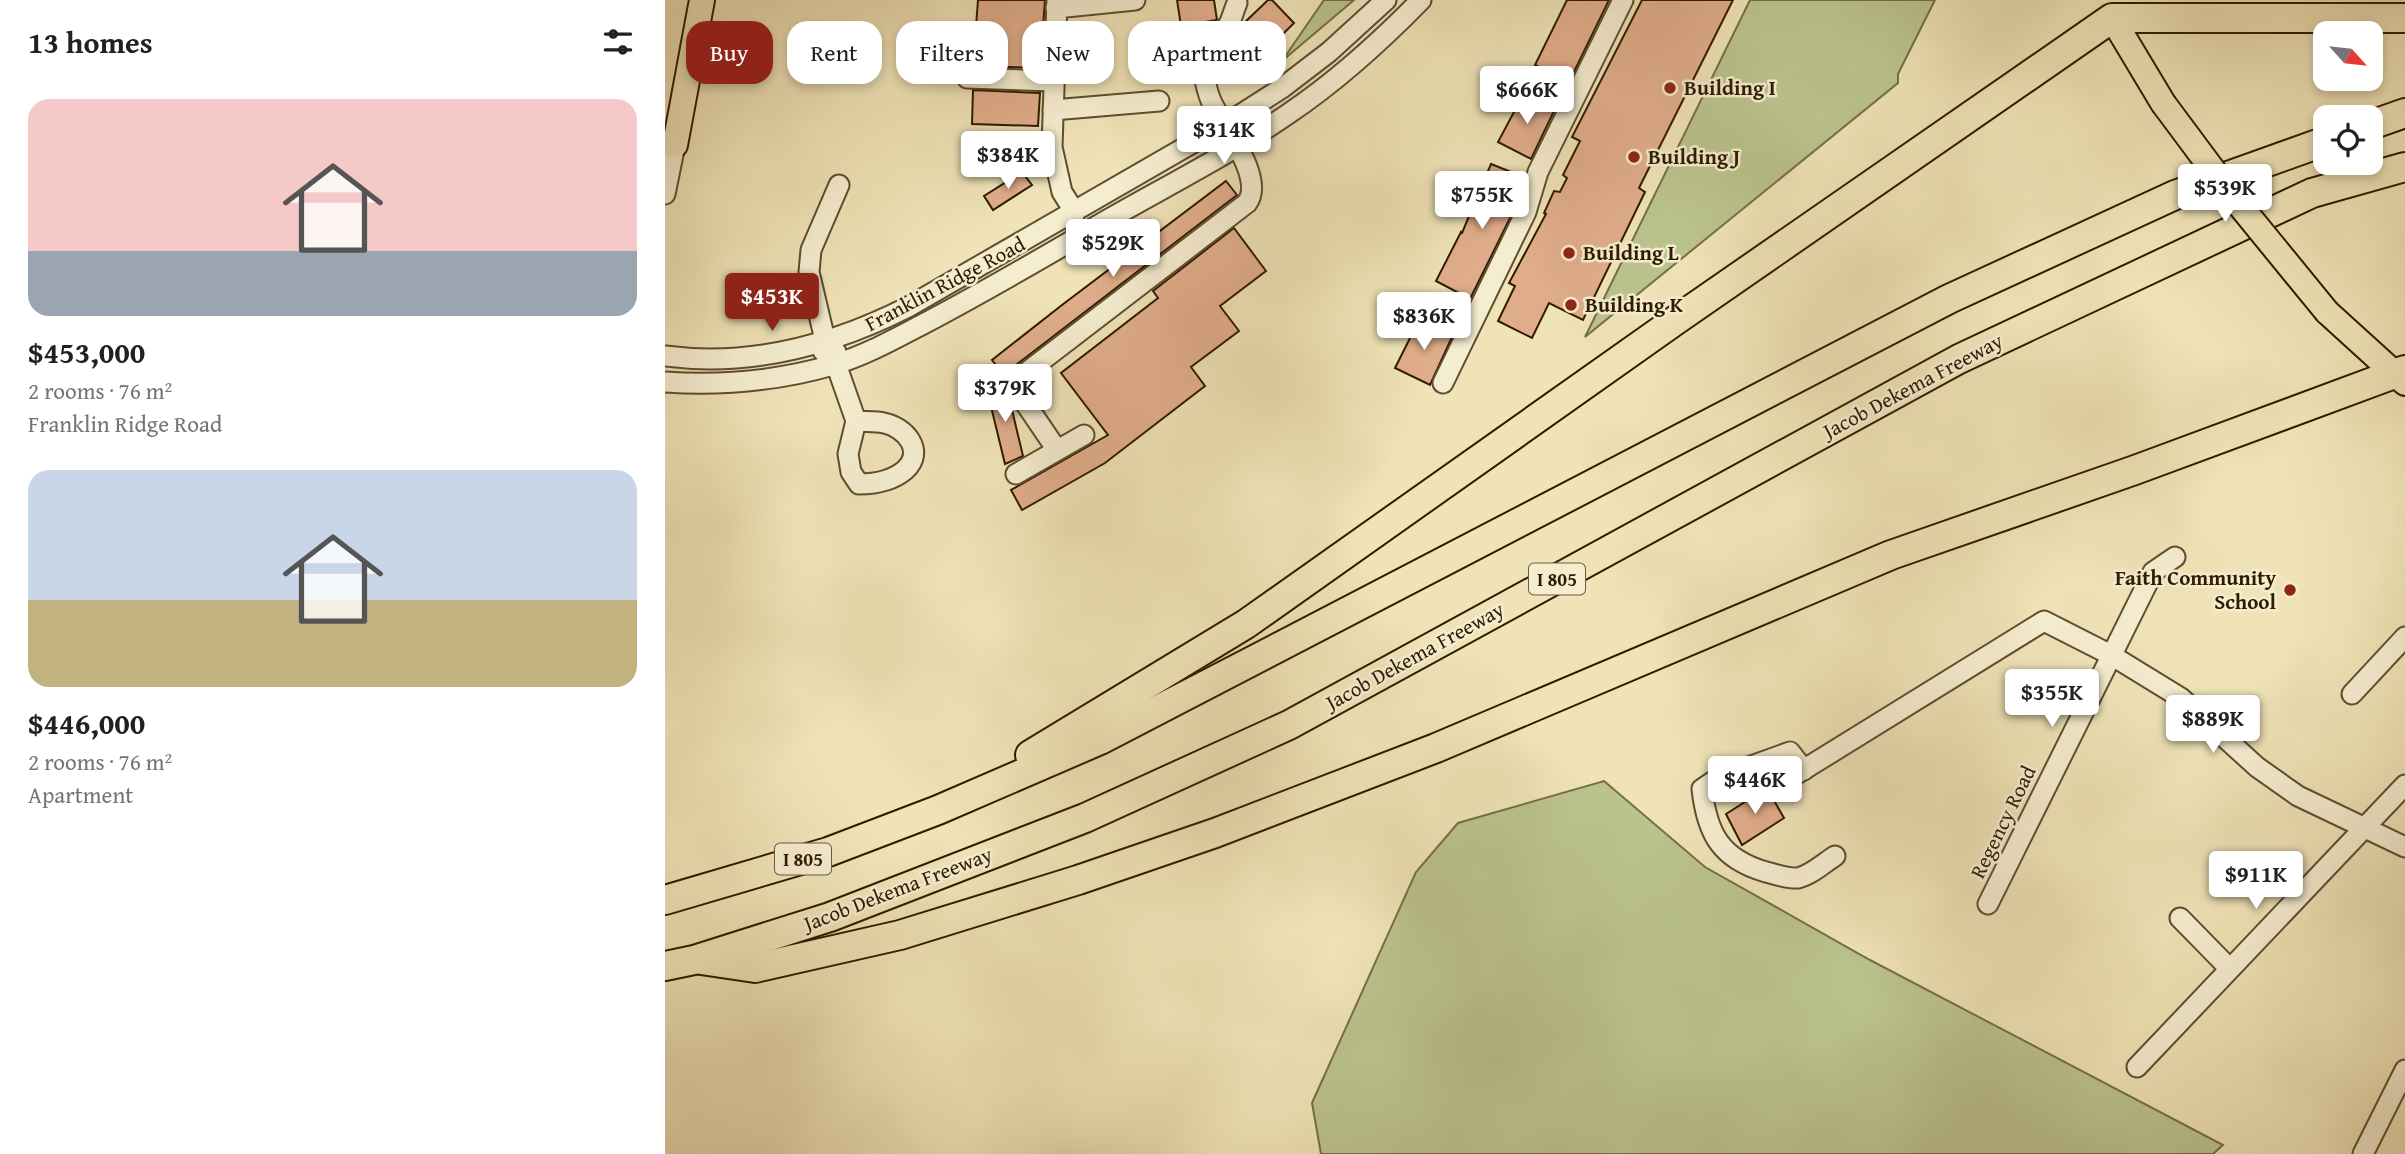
<!DOCTYPE html>
<meta charset="utf-8">
<style>
:root{--surface:#fff;--page:#f6f6f6;--text:#202124;--muted:#757577;--accent:#8f2418}
body{margin:0;font-family:"Gentium Book Plus",serif;background:var(--page);color:var(--text);height:100vh;display:flex;flex-direction:column;font-size:26px;white-space:nowrap}
*{box-sizing:border-box;margin:0}
p{font-size:23px;color:var(--muted)}
.icon{flex:none;width:38px;height:38px;fill:none;stroke:currentColor;stroke-width:2;stroke-linecap:round;stroke-linejoin:round}
.map{position:relative;flex:1;overflow:hidden}
.side{display:flex;flex-direction:column;background:var(--surface);width:665px}
.side>*{flex:none}
.banner{position:absolute;left:21px;top:21px;width:665px;height:63px;display:flex;gap:14px}
.needle{width:46px;rotate:117deg}
.fabs{position:absolute;left:1648px;top:21px;display:grid;gap:14px}
.fabs a{display:grid;place-items:center;width:70px;height:70px;border-radius:14px;background:var(--surface);box-shadow:0 4px 10px #0003;font-size:35px}
.price{position:absolute;translate:-50% -60px;padding:0 16px;border-radius:7px;background:#fff;color:#222;font-size:23px;line-height:46px;filter:drop-shadow(0 2px 4px #0008)}
.price::after{content:'';position:absolute;left:50%;top:42px;width:21px;height:16px;margin-left:-10px;background:inherit;clip-path:polygon(0 0,100% 0,50% 100%)}
.price.active{background:var(--accent);color:#fff}
ul{padding:0;list-style:none}
li{display:grid;align-content:center;gap:14px;height:371px;padding:0 28px}
li span{display:grid;place-items:center;height:217px;border-radius:21px;color:#555}
li>.icon{margin-inline-start:auto}
span .icon{width:126px;height:126px;fill:#fffc;stroke-width:1}
li b{font-size:30px}
h2{display:flex;justify-content:space-between;align-items:center;height:84px;padding:0 28px;font-size:30px}
.chip{padding:0 24px;border-radius:21px;background:var(--surface);box-shadow:0 4px 10px #0003;font-size:24px;line-height:63px}
.chip.active{background:var(--accent);color:#fff}
main{display:flex;flex:1;min-height:0}
.map>svg:first-child{display:block}
.green{fill:#bbc38d;stroke:#756f46;stroke-width:2}
.building{fill:#e0ad8a;stroke:#2f1b00;stroke-width:2}
.lines{fill:none;stroke-linecap:round;stroke-linejoin:round}
.minor-casing{stroke:#5f4d2e;stroke-width:23}
.major-casing{stroke:#2f1b00;stroke-width:28}
.highway-casing{stroke:#2f1b00;stroke-width:32}
.minor{stroke:#f5edd0;stroke-width:19}
.major{stroke:#efe3b7;stroke-width:24}
.highway{stroke:#efe3b7;stroke-width:28}
.major-bridge-casing{stroke:#2f1b00;stroke-width:28;stroke-linecap:butt}
.major-bridge{stroke:#efe3b7;stroke-width:24}
.poi-dot{fill:#8f2418;stroke:#f5edd0;stroke-width:2.5}
.labels{text-anchor:middle;stroke-width:5;stroke-linejoin:round;paint-order:stroke}
.shield{fill:#f5edd0;stroke:#6a5a3e;stroke-width:2}
.shield-label{font-size:19px;font-weight:bold;fill:#2f1b00}
.poi-label{font-size:21px;font-weight:bold;fill:#2f1b00;stroke:#f5edd0;text-anchor:start}
.street-label{font-size:21px;fill:#2f1b00;stroke:#f5edd0}
</style>
<main>
<section class="side">
<h2>13 homes<svg class="icon" aria-label="filters" viewBox="0 0 24 24"><path d="M4 7h16M4 17h16"/><circle cx="9" cy="7" r="2"/><circle cx="15" cy="17" r="2"/></svg></h2>
<ul>
<li><span style="background:linear-gradient(#f6c9c9 70%,#9aa5b1 0)"><svg class="icon" aria-label="home" viewBox="0 0 24 24"><path d="M3 11l9-7 9 7M6 9v11h12V9"/></svg></span><div><b>$453,000</b><p>2 rooms · 76 m²</p><p>Franklin Ridge Road</p></div></li>
<li><span style="background:linear-gradient(#c9d6e8 60%,#c2b280 0)"><svg class="icon" aria-label="home" viewBox="0 0 24 24"><path d="M3 11l9-7 9 7M6 9v11h12V9"/></svg></span><div><b>$446,000</b><p>2 rooms · 76 m²</p><p>Apartment</p></div></li>
</ul>
</section>
<div class="map">
<svg width="1740" height="1154" viewBox="0 0 1740 1154">
<rect width="100%" height="100%" fill="#efe3b7"/>
<filter id="stains"><feTurbulence type="fractalNoise" baseFrequency=".00286" numOctaves="4"/><feColorMatrix values="0 0 0 0 .2 0 0 0 0 .09 0 0 0 0 .02 0 0 0 .5 -.17"/></filter>
<radialGradient id="worn" r=".72"><stop offset=".6" stop-color="#630" stop-opacity="0"/><stop offset="1" stop-color="#630" stop-opacity=".3"/></radialGradient>
<!-- green -->
<g class="green">
<path d="M 659,0 L 689,0 L 617,61 Z"/>
<path d="M 1085,0 L 1270,0 L 1233,74 L 1233,83 L 920,337 Z"/>
<path d="M 939,781 L 1040,867 L 1205,960 L 1558,1145 L 1548,1154 L 656,1154 L 647,1103 L 751,872 L 793,823 Z"/>
</g>
<!-- building -->
<g class="building">
<path d="M 313,0 L 380,0 L 375,68 L 308,66 Z"/>
<path d="M 512,0 L 549,0 L 552,20 L 516,26 Z"/>
<path d="M 603,0 L 607,0 L 629,23 L 573,79 L 552,57 L 576,26 Z"/>
<path d="M 902,0 L 944,0 L 904,82 L 870,65 Z"/>
<path d="M 977,0 L 1068,0 L 974,188 L 980,192 L 918,320 L 884,303 L 867,338 L 833,321 L 850,286 L 844,283 L 881,214 L 879,213 L 889,191 L 895,192 L 902,178 L 898,175 L 915,141 L 907,137 Z"/>
<path d="M 308,90 L 375,93 L 373,126 L 307,124 Z"/>
<path d="M 859,93 L 890,109 L 866,159 L 833,142 Z"/>
<path d="M 826,164 L 859,177 L 850,208 L 805,299 L 771,281 L 796,232 L 797,233 Z"/>
<path d="M 357,172 L 367,185 L 328,210 L 319,196 Z"/>
<path d="M 561,181 L 572,195 L 351,365 L 341,378 L 327,360 L 397,305 Z"/>
<path d="M 569,228 L 601,271 L 555,306 L 574,331 L 526,367 L 540,386 L 440,463 L 357,510 L 346,490 L 443,435 L 396,373 L 493,298 L 488,291 Z"/>
<path d="M 755,318 L 788,335 L 765,385 L 730,368 Z"/>
<path d="M 341,385 L 358,456 L 340,464 L 322,390 Z"/>
<path d="M 1102,788 L 1119,818 L 1077,845 L 1061,814 Z"/>
</g>
<g class="lines">
<!-- minor casing -->
<g class="minor-casing">
<g id="minor">
<path d="M 392,0 L 387,147 L 397,192 L 409,211 L 408,222"/>
<path d="M 391,8 L 470,0"/>
<path d="M 302,78 L 389,81"/>
<path d="M 388,110 L 494,101"/>
<path d="M 0,194 L 10,145"/>
<path d="M 158,351 L 160,340 L 144,272 L 146,250 L 174,185"/>
<path d="M 171,352 L 171,364 L 191,421 L 183,454 L 186,472 L 194,484 C 210,484 227,481 240,470 C 261,451 240,427 219,423 C 210,421 200,422 191,421"/>
<path d="M 0,356 C 84,367 168,345 243,307 L 564,122 L 617,88 L 664,52 L 721,0"/>
<path d="M 0,382 C 58,386 112,381 168,365 C 202,355 233,337 264,321 C 313,295 360,268 408,240 C 479,197 555,161 623,114 C 672,81 715,42 756,0"/>
<path d="M 778,383 L 861,212 L 873,172 L 958,0"/>
<path d="M 392,450 L 356,397 L 353,384 L 358,375 L 582,203 C 600,179 560,128 548,105 C 542,93 537,72 539,58 C 541,42 556,36 564,24 C 567,18 569,10 572,3"/>
<path d="M 351,474 L 419,435"/>
<path d="M 1687,694 L 1740,637"/>
<path d="M 1139,770 L 1125,752 L 1053,778 L 1037,789 C 1042,834 1056,859 1101,872 C 1110,874 1123,879 1133,878 C 1146,875 1159,863 1170,856"/>
<path d="M 1130,775 L 1379,621 L 1446,655 L 1516,698 L 1592,767 L 1633,796 L 1740,847"/>
<path d="M 1323,904 L 1488,572 L 1510,557"/>
<path d="M 1515,918 L 1564,968"/>
<path d="M 1472,1067 L 1740,785"/>
<path d="M 1698,1154 L 1740,1070"/>
</g>
</g>
<!-- major casing -->
<g class="major-casing">
<g id="major">
<path d="M 1447,18 L 1498,103"/>
<path d="M 0,143 L 10,145 L 37,0"/>
<path d="M 1662,312 L 1740,383"/>
</g>
</g>
<!-- highway casing -->
<g class="highway-casing">
<g id="highway">
<path d="M 1706,125 L 1740,113"/>
<path d="M 365,755 L 581,624 L 1011,320 L 1447,18 L 1740,18"/>
<path d="M 0,900 L 163,852 L 273,810 L 435,740 L 1284,299 L 1510,195 L 1661,141"/>
<path d="M 36,960 L 90,968 L 235,935 L 413,880 L 550,833 L 771,748 L 1226,555 L 1470,470 L 1740,370"/>
<path d="M 0,966 L 29,960 L 165,917 L 420,818 L 624,725 L 1294,359 L 1647,193 L 1740,167"/>
</g>
</g>
<!-- minor -->
<use href="#minor" class="minor"/>
<!-- major -->
<use href="#major" class="major"/>
<!-- highway -->
<use href="#highway" class="highway"/>
<!-- major-bridge casing -->
<g class="major-bridge-casing">
<path id="major-bridge" d="M 1498,103 L 1568,197 L 1662,312"/>
</g>
<!-- major-bridge -->
<use href="#major-bridge" class="major-bridge"/>
</g>
<!-- markers -->
<g class="poi-dot">
<circle cx="1005" cy="88" r="7"/>
<circle cx="969" cy="157" r="7"/>
<circle cx="904" cy="253" r="7"/>
<circle cx="906" cy="305" r="7"/>
<circle cx="1625" cy="590" r="7"/>
</g>
<g class="labels">
<!-- shield labels -->
<g class="shield">
<rect x="864" y="563.5" width="56" height="31" rx="5"/>
<rect x="110" y="843.5" width="56" height="31" rx="5"/>
</g>
<g class="shield-label">
<text x="892" y="586">I 805</text>
<text x="138" y="866">I 805</text>
</g>
<!-- poi labels -->
<g class="poi-label">
<text x="1019" y="95">Building I</text>
<text x="983" y="164">Building J</text>
<text x="918" y="260">Building L</text>
<text x="920" y="312">Building K</text>
<text x="1611" y="585" text-anchor="end">Faith Community<tspan x="1611" dy="24">School</tspan></text>
</g>
<!-- street labels -->
<g class="street-label">
<text transform="translate(280 284) rotate(-28)" y="7">Franklin Ridge Road</text>
<text transform="translate(1248 386) rotate(-28)" y="7">Jacob Dekema Freeway</text>
<text transform="translate(750 656) rotate(-29)" y="7">Jacob Dekema Freeway</text>
<text transform="translate(1338 822) rotate(-64)" y="7">Regency Road</text>
<text transform="translate(233 889) rotate(-21)" y="7">Jacob Dekema Freeway</text>
</g>
</g>
<rect width="100%" height="100%" filter="url(#stains)"/>
<rect width="100%" height="100%" fill="url(#worn)"/>
</svg>
<div class="fabs">
<a><svg class="needle" viewBox="-14 -14 28 28"><path d="M0-13l5 13h-10z" fill="#e53935"/><path d="M0 13l5-13h-10z" fill="#757577"/></svg></a>
<a><svg class="icon" aria-label="locate" viewBox="0 0 24 24"><circle cx="12" cy="12" r="6"/><path d="M12 2v4M12 18v4M2 12h4M18 12h4"/></svg></a>
</div>
<b class="price" style="left:862px;top:126px">$666K</b>
<b class="price" style="left:559px;top:166px">$314K</b>
<b class="price" style="left:343px;top:191px">$384K</b>
<b class="price" style="left:1560px;top:224px">$539K</b>
<b class="price" style="left:817px;top:231px">$755K</b>
<b class="price" style="left:448px;top:279px">$529K</b>
<b class="price active" style="left:107px;top:333px">$453K</b>
<b class="price" style="left:759px;top:352px">$836K</b>
<b class="price" style="left:340px;top:424px">$379K</b>
<b class="price" style="left:1387px;top:729px">$355K</b>
<b class="price" style="left:1548px;top:755px">$889K</b>
<b class="price" style="left:1090px;top:816px">$446K</b>
<b class="price" style="left:1591px;top:911px">$911K</b>
<div class="banner">
<a class="chip active">Buy</a>
<a class="chip">Rent</a>
<a class="chip">Filters</a>
<a class="chip">New</a>
<a class="chip">Apartment</a>
</div>
</div>
</main>
